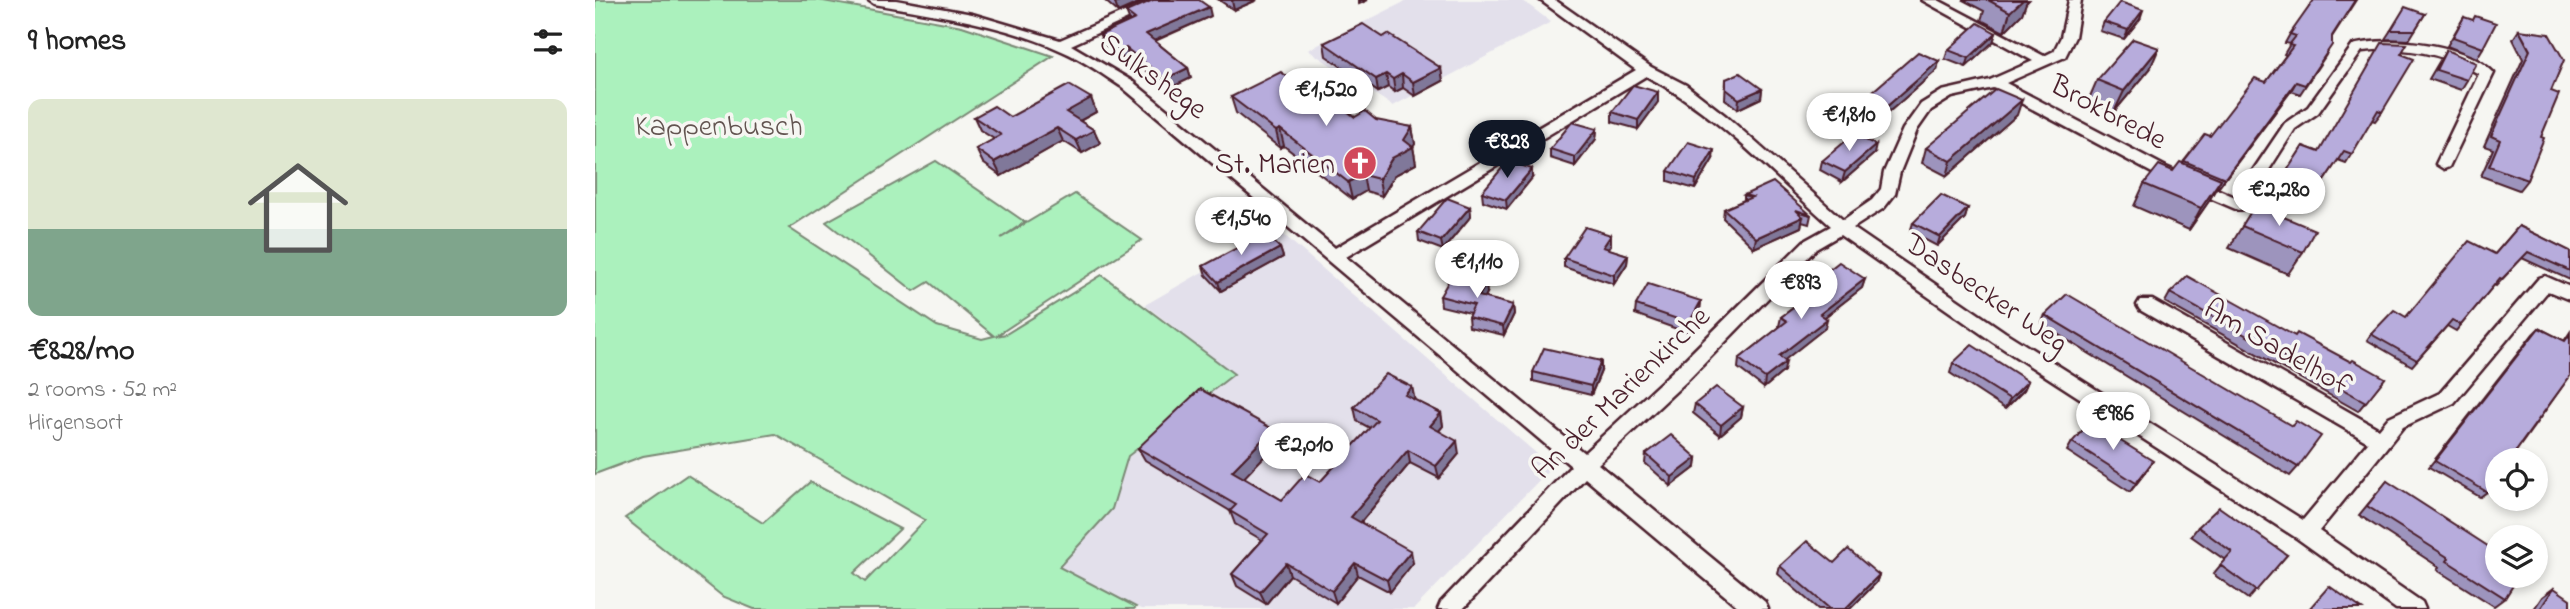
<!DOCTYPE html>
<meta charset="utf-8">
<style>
:root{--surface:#fff;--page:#f2f2f2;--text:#222;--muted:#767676;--line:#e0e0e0;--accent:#111827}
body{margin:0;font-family:"Indie Flower",sans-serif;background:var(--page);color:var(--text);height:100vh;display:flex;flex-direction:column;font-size:26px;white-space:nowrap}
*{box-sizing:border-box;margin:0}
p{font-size:23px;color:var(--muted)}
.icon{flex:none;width:38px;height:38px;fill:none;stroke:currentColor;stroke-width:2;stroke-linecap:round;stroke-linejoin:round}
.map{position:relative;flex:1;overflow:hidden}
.drawer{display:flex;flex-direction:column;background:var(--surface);width:595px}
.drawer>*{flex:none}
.controls{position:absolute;left:1890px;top:448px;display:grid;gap:14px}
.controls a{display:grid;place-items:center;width:63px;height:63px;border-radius:50%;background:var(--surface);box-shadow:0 4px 10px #0003;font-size:35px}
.price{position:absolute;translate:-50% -60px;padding:0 16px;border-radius:24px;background:#fff;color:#222;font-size:23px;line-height:46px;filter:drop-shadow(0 2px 4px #0008)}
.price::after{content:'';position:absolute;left:50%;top:42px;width:21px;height:16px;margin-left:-10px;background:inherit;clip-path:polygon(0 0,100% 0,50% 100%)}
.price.current{background:var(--accent);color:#fff}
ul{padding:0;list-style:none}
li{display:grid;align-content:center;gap:14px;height:371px;padding:0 28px}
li+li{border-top:2px solid var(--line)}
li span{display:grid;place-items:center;height:217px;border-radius:14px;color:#555}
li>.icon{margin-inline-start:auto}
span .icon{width:126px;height:126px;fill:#fffc;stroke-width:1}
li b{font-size:30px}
h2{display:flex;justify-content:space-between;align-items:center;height:84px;padding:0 28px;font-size:30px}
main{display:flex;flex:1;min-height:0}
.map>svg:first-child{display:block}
.built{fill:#e3e0eb}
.green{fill:#abf1bd;stroke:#7a8874;stroke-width:2}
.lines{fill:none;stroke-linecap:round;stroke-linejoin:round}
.minor-casing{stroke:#4a1f2b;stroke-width:5}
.minor{fill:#f6f6f2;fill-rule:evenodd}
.wall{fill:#9d94bd;stroke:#4a1f2b;stroke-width:2}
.shaded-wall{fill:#80789a;stroke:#4a1f2b;stroke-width:2}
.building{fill:#b7acdc;stroke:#4a1f2b;stroke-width:2}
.labels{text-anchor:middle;stroke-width:7;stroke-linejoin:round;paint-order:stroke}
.street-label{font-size:30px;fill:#4a1f2b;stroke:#f6f6f2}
.park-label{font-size:30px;fill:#625450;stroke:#f6f6f2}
.poi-label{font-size:30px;fill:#4a1f2b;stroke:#f6f6f2;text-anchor:end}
</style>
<main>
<section class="drawer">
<h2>9 homes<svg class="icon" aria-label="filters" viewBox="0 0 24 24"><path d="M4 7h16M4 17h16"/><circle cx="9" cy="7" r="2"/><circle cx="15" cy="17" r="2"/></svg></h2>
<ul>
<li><span style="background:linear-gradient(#dfe7d0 60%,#7fa58c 0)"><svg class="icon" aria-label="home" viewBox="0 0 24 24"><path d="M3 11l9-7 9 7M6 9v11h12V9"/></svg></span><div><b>€828/mo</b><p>2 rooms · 52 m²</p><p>Hirgensort</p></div></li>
</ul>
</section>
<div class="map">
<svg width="1975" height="609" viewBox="0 0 1975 609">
<rect width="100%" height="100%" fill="#f6f6f2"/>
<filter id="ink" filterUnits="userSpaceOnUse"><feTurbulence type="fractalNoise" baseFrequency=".0143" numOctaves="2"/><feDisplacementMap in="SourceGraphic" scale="14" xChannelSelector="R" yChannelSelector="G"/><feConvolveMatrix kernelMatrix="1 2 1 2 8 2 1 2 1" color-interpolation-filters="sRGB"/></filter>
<g filter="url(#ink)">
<!-- built -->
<g class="built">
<path d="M 813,0 L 927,0 L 956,22 L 798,106 L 713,50 Z"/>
<path d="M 682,229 L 957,467 L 819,609 L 546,609 L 464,567 L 517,509 L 533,456 L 639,374 L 550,305 Z"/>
</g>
<!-- green -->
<path class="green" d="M 0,0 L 223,0 L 367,26 L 458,56 L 194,228 L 342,326 L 387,339 L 399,336 L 334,282 L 319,291 L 231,222 L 341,161 L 430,222 L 406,238 L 480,194 L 547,240 L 401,336 L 411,334 L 507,275 L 639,374 L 533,456 L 517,509 L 464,567 L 541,607 L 539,609 L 159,609 L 127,596 L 30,518 L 92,475 L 168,523 L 215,482 L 305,529 L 259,573 L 270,582 L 330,520 L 180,434 L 48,456 L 0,474 Z"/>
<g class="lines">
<!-- minor casing -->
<g class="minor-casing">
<path id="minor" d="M 273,0 L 301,0 L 377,14 L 465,40 L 557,0 L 574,0 L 476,45 L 537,81 L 740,248 L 1041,70 L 945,0 L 960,0 L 1056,67 L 1091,85 L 1131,116 L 1248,220 L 1277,200 L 1286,189 L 1289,172 L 1308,129 L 1326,104 L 1347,91 L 1395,80 L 1438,61 L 1327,0 L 1343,0 L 1449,56 L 1459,51 L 1466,37 L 1474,0 L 1486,0 L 1480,37 L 1470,57 L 1411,83 L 1571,167 L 1640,197 L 1690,123 L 1713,107 L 1758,45 C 1796,36 1871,43 1899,73 L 1854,167 L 1849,169 L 1841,164 L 1884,74 C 1849,53 1808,46 1767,51 L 1723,113 L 1700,129 L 1649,209 L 1643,210 L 1561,175 L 1398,88 L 1357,97 L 1336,110 L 1322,130 L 1305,172 L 1300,194 L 1289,208 L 1258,228 L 1410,332 L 1708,520 L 1773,442 L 1545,310 L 1542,305 L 1545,300 L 1557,300 L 1784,429 L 1794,417 L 1845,393 L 1944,278 L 1950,276 L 1975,287 L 1975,300 L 1953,291 L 1859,403 L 1808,427 L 1724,531 L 1827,602 L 1830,609 L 1801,609 L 1703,539 L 1398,342 L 1245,235 L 1221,249 L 1094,379 L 1003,464 L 1170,602 L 1173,609 L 1146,609 L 990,478 L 868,609 L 843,609 L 846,602 L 976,466 L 527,87 C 507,74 488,60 467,51 C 408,24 342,15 279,4 ZM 1051,76 C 1121,112 1177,174 1236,226 L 1209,241 L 1080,369 L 989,453 L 751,257 Z"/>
</g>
<!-- minor -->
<use href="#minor" class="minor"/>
</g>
<!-- wall -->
<g class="wall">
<path d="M 509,0 L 550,0 L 523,12 Z"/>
<path d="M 624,0 L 662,0 L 639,10 Z"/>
<path d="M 1368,0 L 1434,0 L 1431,3 L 1427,14 L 1409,32 L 1386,20 L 1389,11 Z"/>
<path d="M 1761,0 L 1737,37 L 1731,55 L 1705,94 L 1696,91 L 1624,187 L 1622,186 L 1614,201 L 1594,230 L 1539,206 L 1549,184 L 1578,171 L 1588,163 L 1589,161 L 1671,82 L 1691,55 L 1689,54 L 1695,44 L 1690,43 L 1695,34 Z"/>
<path d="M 531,12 L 616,16 L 560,41 L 593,68 L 596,78 L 573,89 L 534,57 L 528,60 L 508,44 L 505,35 L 535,22 Z"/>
<path d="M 1830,14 L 1814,40 L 1790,39 L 1796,30 Z"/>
<path d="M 1869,17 L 1888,48 L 1882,58 L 1852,46 Z"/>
<path d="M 1545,19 L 1529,39 L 1505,31 L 1509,22 Z"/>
<path d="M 1924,30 L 1956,91 L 1946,137 L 1932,180 L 1924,190 L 1886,176 L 1898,149 L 1889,146 L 1928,59 L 1918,39 Z"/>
<path d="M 1401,33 L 1398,42 L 1371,67 L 1350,59 L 1353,50 Z"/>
<path d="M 729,43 L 848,81 L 820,96 L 808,88 L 800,92 L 793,87 L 783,92 L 731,56 Z"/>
<path d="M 1851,50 L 1872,80 L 1866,90 L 1834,79 Z"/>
<path d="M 1806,54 L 1787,112 L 1780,121 L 1777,120 L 1751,163 L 1743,160 L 1712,206 L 1679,192 L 1708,146 L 1724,152 Z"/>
<path d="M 1344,61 L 1342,70 L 1272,131 L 1252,121 L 1254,112 Z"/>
<path d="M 1555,69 L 1519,112 L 1493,101 L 1502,80 Z"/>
<path d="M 1131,79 L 1167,89 L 1166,98 L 1143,109 L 1130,99 Z"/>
<path d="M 1063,92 L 1063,102 L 1043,129 L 1017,122 L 1017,112 Z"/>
<path d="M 636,97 L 740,111 L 760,117 L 817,127 L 820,144 L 818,147 L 821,164 L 800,175 L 787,196 L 771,191 L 757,199 L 689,146 L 685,148 L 641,113 Z"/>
<path d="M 496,98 L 501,112 L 485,121 L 499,130 L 505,143 L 487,153 L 468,141 L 406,176 L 388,163 L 381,149 L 399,139 L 385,130 L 379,117 L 415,117 Z"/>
<path d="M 1422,115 L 1352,176 L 1327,163 L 1331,148 Z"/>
<path d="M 1002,129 L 1001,139 L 980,166 L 955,158 L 955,149 Z"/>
<path d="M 1279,154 L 1247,182 L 1225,170 L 1227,161 Z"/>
<path d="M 1118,159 L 1100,189 L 1073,181 L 1073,171 Z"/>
<path d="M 937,178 L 912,209 L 888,201 L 887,192 Z"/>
<path d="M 1149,195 L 1216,215 L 1214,224 L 1207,222 L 1206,227 L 1159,248 L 1128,218 L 1129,209 L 1149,200 Z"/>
<path d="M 1660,205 L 1708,252 L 1693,274 L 1634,248 Z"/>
<path d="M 875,207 L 876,216 L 848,250 L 824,241 L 823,232 Z"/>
<path d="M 1373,208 L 1370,218 L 1342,246 L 1315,232 L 1318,223 Z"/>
<path d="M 1924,226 L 1975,251 L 1975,280 L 1927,258 L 1901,286 L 1899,285 L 1861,331 L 1852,326 L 1817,366 L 1772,340 L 1776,334 L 1811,317 L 1900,254 Z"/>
<path d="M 1016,235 L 1016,245 L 1013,249 L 1033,255 L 1032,264 L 1019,284 L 969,267 L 969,258 Z"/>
<path d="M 685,248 L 688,257 L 626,291 L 611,275 L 608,266 Z"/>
<path d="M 1225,277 L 1270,279 L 1267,288 L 1230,317 L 1230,328 L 1189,360 L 1189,371 L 1169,388 L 1143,368 L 1144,359 L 1185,327 L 1184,326 L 1186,317 L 1225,288 L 1222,286 Z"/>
<path d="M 892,293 L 889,298 L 918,305 L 919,314 L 909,335 L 874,327 L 873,317 L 875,313 L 846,306 L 845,296 Z"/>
<path d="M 1575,293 L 1700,336 L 1790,378 L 1763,411 L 1570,302 Z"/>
<path d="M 1106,301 L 1105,310 L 1093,333 L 1040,314 L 1041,305 Z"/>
<path d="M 1450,315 L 1703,467 L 1695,476 L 1446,324 Z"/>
<path d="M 1944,328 L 1969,341 L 1975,332 L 1975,376 L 1892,492 L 1885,497 L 1834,467 L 1938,334 Z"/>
<path d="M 1358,363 L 1433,381 L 1429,390 L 1410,409 L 1355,373 Z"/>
<path d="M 1006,371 L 996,395 L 938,381 L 938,372 Z"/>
<path d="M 817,387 L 819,400 L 846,413 L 848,426 L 844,431 L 864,454 L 844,478 L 815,463 L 766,522 L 818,563 L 795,592 L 763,575 L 741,603 L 695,575 L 671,604 L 642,586 L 637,574 L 667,540 L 640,524 L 635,511 L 550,460 L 543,448 L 678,429 L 683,442 L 649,477 L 687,500 L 725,482 L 775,428 L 762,421 L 759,407 Z"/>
<path d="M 1100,404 L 1148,407 L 1146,417 L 1125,435 L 1098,413 Z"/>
<path d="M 1477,442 L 1552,470 L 1535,492 L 1472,451 Z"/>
<path d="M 1051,454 L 1102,458 L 1101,467 L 1076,486 L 1050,463 Z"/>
<path d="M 1792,481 L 1910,598 L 1899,606 L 1842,570 L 1844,567 L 1764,515 Z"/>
<path d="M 1603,527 L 1692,555 L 1653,599 L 1618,574 L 1630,560 L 1596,536 Z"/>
<path d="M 1239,563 L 1284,575 L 1281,583 L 1255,609 L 1223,609 L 1183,574 L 1185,566 Z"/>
<path d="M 1959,588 L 1975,609 L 1939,609 L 1947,597 Z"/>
</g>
<!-- shaded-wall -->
<g class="shaded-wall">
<path d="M 526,0 L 550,0 L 523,12 L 520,3 Z"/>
<path d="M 639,0 L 662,0 L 639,10 L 637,1 Z"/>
<path d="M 763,0 L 773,0 L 764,4 Z"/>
<path d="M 1424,0 L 1434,0 L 1431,3 L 1427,14 L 1409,32 L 1415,12 Z"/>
<path d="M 614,7 L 616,16 L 554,43 L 551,34 Z"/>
<path d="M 1548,10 L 1545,19 L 1529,39 L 1533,30 Z"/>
<path d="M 1401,33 L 1398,42 L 1371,67 L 1374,58 Z"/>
<path d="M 531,48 L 534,57 L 528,60 L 525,51 Z"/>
<path d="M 1564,48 L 1555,69 L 1519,112 L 1529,91 Z"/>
<path d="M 1344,61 L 1342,70 L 1272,131 L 1275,121 Z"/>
<path d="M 593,68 L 596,78 L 573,89 L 570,79 Z"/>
<path d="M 846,68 L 848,81 L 820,96 L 818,82 Z"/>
<path d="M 791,74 L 793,87 L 783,92 L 781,79 Z"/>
<path d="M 807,74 L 808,88 L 800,92 L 798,79 Z"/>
<path d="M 1701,82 L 1696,91 L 1624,187 L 1630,178 Z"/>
<path d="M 1167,89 L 1166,98 L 1143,109 L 1144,99 Z"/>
<path d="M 1063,92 L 1063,102 L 1043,129 L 1043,120 Z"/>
<path d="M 496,98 L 501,112 L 477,125 L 471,112 Z"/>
<path d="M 1427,100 L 1422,115 L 1352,176 L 1356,161 Z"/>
<path d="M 817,127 L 820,144 L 818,147 L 821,164 L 800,175 L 787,196 L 784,179 Z"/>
<path d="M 462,128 L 468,141 L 406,176 L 399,162 Z"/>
<path d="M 685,129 L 689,146 L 685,148 L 681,131 Z"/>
<path d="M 1002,129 L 1001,139 L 980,166 L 980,157 Z"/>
<path d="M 499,130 L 505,143 L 487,153 L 481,140 Z"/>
<path d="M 1281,145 L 1279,154 L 1247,182 L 1250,172 Z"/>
<path d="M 1119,150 L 1118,159 L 1100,189 L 1101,180 Z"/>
<path d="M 937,169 L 937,178 L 912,209 L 911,200 Z"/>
<path d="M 768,175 L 771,191 L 757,199 L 753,182 Z"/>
<path d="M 1626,179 L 1614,201 L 1594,230 L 1606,208 Z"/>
<path d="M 875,207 L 876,216 L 848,250 L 846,241 Z"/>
<path d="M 1373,208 L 1370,218 L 1342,246 L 1345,237 Z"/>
<path d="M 1208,217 L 1206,227 L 1159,248 L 1161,238 Z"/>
<path d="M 1016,235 L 1016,245 L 1008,257 L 1008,247 Z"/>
<path d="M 685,248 L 688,257 L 626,291 L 623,282 Z"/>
<path d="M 1033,255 L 1032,264 L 1019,284 L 1019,275 Z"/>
<path d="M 1270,279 L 1267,288 L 1222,323 L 1225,314 Z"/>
<path d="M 891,283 L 892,293 L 885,306 L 884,296 Z"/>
<path d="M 1106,301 L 1105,310 L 1093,333 L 1094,323 Z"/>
<path d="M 918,305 L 919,314 L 909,335 L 908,326 Z"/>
<path d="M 1232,319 L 1230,328 L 1182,366 L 1184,356 Z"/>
<path d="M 1006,361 L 1006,371 L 996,395 L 996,386 Z"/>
<path d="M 1191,362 L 1189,371 L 1169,388 L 1170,378 Z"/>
<path d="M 1433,381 L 1429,390 L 1410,409 L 1415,399 Z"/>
<path d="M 817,387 L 820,401 L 810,395 Z"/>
<path d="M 1148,407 L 1146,417 L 1125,435 L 1126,425 Z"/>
<path d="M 846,413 L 848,426 L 837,439 L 835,426 Z"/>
<path d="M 678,429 L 683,442 L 643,484 L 637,471 Z"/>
<path d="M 862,441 L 864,454 L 844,478 L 841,466 Z"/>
<path d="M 813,450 L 815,463 L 760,529 L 756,517 Z"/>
<path d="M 1102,458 L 1101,467 L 1076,486 L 1077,477 Z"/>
<path d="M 1558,461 L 1552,470 L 1535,492 L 1541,483 Z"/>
<path d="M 816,551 L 818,563 L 795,592 L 792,580 Z"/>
<path d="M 691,563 L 695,575 L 671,604 L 665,592 Z"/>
<path d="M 760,563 L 763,575 L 741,603 L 737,591 Z"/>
<path d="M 1284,575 L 1281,583 L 1255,609 L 1250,609 Z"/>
</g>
<!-- building -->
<g class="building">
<path d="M 558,0 L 604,0 L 614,7 L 551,34 L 593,68 L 570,79 L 531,48 L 525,51 L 505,35 L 540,19 L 531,12 Z"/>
<path d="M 1393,0 L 1428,0 L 1415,12 Z"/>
<path d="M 1719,0 L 1760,0 L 1737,36 L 1737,45 L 1710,85 L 1701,82 L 1630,178 L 1589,161 L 1610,134 L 1615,136 L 1660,78 L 1671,82 L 1698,46 L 1694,45 L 1701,36 L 1695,34 Z"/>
<path d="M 1525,2 L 1548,10 L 1533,30 L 1509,22 Z"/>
<path d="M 1810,7 L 1830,14 L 1820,30 L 1796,30 Z"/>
<path d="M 1880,16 L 1901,23 L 1888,48 L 1858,37 L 1869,17 L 1878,20 Z"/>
<path d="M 1383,23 L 1401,33 L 1374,58 L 1353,50 Z"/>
<path d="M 768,24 L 788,37 L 793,34 L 846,68 L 818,82 L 807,74 L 798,79 L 791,74 L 781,79 L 729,43 Z"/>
<path d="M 1924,30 L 1954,34 L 1969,60 L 1956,91 L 1964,94 L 1946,137 L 1949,138 L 1932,180 L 1894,166 L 1905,140 L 1896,136 L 1935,50 Z"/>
<path d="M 1538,39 L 1564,48 L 1529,91 L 1502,80 Z"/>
<path d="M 1787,43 L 1812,44 L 1806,54 L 1819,59 L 1787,112 L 1783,110 L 1757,154 L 1749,151 L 1718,197 L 1684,183 L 1708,146 L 1724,152 Z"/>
<path d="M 1851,50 L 1881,63 L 1872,80 L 1841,70 Z"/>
<path d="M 1323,52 L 1344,61 L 1275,121 L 1254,112 Z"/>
<path d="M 686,72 L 740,111 L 744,105 L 760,117 L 770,111 L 781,120 L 817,127 L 809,140 L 818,147 L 797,158 L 784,179 L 768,175 L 753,182 L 685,129 L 681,131 L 636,97 Z"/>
<path d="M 1145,73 L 1167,89 L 1144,99 L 1131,89 L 1131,79 Z"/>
<path d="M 474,85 L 496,98 L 471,112 L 499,130 L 481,140 L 462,128 L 399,162 L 381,149 L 406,135 L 379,117 L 399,106 L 415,117 Z"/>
<path d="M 1038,85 L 1063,92 L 1043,120 L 1017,112 Z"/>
<path d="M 1401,89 L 1427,100 L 1356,161 L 1331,148 Z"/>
<path d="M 977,122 L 1002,129 L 980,157 L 955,149 Z"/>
<path d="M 1259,134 L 1281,145 L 1250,172 L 1227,161 Z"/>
<path d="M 1093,142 L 1119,150 L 1101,180 L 1073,171 Z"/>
<path d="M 913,161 L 937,169 L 911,200 L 887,192 Z"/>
<path d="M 1585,162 L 1626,179 L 1606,208 L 1549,184 L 1564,165 L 1578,171 Z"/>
<path d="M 1178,182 L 1216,215 L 1201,210 L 1208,217 L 1161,238 L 1129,209 L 1157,197 L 1149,195 Z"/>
<path d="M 1346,195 L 1373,208 L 1345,237 L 1318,223 Z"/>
<path d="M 852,198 L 875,207 L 846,241 L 823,232 Z"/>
<path d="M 1660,205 L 1720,230 L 1708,252 L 1647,226 Z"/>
<path d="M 1924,226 L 1975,251 L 1975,271 L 1933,252 L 1907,279 L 1905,278 L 1866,325 L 1857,320 L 1822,360 L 1776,334 L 1799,310 L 1811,317 L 1874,241 L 1900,254 Z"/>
<path d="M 990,227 L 1016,235 L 1008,247 L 1033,255 L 1019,275 L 969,258 Z"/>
<path d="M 670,233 L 685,248 L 623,282 L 608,266 Z"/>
<path d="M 1244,262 L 1270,279 L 1225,314 L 1232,319 L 1184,356 L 1191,362 L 1170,378 L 1144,359 L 1192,321 L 1186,317 L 1233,282 L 1225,277 Z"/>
<path d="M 857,275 L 891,283 L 884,296 L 918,305 L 908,326 L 873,317 L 879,305 L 845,296 Z"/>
<path d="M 1592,276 L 1700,336 L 1702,333 L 1756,362 L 1758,360 L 1790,378 L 1771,402 L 1575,293 Z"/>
<path d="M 1053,284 L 1106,301 L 1094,323 L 1041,305 Z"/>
<path d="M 1472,294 L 1697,426 L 1701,421 L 1726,436 L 1703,467 L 1450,315 Z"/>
<path d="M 1944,328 L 1970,341 L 1975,334 L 1975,376 L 1914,460 L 1902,460 L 1902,477 L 1892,492 L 1840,461 Z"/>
<path d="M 1377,345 L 1433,381 L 1415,399 L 1358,363 Z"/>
<path d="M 949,348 L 1006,361 L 996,386 L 938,372 Z"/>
<path d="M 791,374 L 817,387 L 810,395 L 846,413 L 835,426 L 862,441 L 841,466 L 813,450 L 756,517 L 816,551 L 792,580 L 760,563 L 737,591 L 691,563 L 665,592 L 637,574 L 673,534 L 635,511 L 641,505 L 543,448 L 605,389 L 678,429 L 637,471 L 687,500 L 710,474 L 725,482 L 782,420 L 759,407 Z"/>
<path d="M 1121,387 L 1148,407 L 1126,425 L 1100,404 Z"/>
<path d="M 1495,422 L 1558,461 L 1541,483 L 1477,442 Z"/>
<path d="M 1076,435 L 1102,458 L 1077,477 L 1051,454 Z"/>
<path d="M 1792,481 L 1902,552 L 1902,576 L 1924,576 L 1910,598 L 1852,561 L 1854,558 L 1772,506 Z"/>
<path d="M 1624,507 L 1692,555 L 1661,591 L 1625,565 L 1637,552 L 1603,527 Z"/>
<path d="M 1212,541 L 1239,563 L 1253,549 L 1284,575 L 1250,609 L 1235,609 L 1185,566 Z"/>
<path d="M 1734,586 L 1767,609 L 1714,609 Z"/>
<path d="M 1959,588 L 1975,599 L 1975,609 L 1945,609 Z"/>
</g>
</g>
<!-- icons -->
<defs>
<g id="church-disc" transform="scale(1.75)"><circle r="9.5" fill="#d1495b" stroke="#f6f6f2"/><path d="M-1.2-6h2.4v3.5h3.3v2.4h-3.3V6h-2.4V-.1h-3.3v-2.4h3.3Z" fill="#fff"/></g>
</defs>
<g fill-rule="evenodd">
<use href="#church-disc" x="765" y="163"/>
</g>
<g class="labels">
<!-- street labels -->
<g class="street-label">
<text transform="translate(559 75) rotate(36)" y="10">Sulkshege</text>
<text transform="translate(1514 111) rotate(28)" y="10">Brokbrede</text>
<text transform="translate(1392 292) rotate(34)" y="10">Dasbecker Weg</text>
<text transform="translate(1683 346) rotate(30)" y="10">Am Sadelhof</text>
<text transform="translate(1025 392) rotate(-44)" y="10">An der Marienkirche</text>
</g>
<!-- park labels -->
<g class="park-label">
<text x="124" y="135">Kappenbusch</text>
</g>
<!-- poi labels -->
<g class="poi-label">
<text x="740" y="173">St. Marien</text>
</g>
</g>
</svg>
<div class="controls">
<a><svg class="icon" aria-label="locate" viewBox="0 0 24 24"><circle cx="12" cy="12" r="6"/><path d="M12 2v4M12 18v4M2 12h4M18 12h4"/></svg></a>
<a><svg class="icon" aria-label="layers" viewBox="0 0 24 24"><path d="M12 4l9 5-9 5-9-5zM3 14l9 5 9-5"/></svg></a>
</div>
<b class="price" style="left:731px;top:128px">€1,520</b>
<b class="price" style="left:1254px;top:153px">€1,810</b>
<b class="price current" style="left:912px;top:180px">€828</b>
<b class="price" style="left:1684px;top:228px">€2,280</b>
<b class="price" style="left:646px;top:257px">€1,540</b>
<b class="price" style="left:882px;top:300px">€1,110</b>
<b class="price" style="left:1206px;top:321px">€893</b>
<b class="price" style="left:1518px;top:452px">€986</b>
<b class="price" style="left:709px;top:483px">€2,010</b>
</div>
</main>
